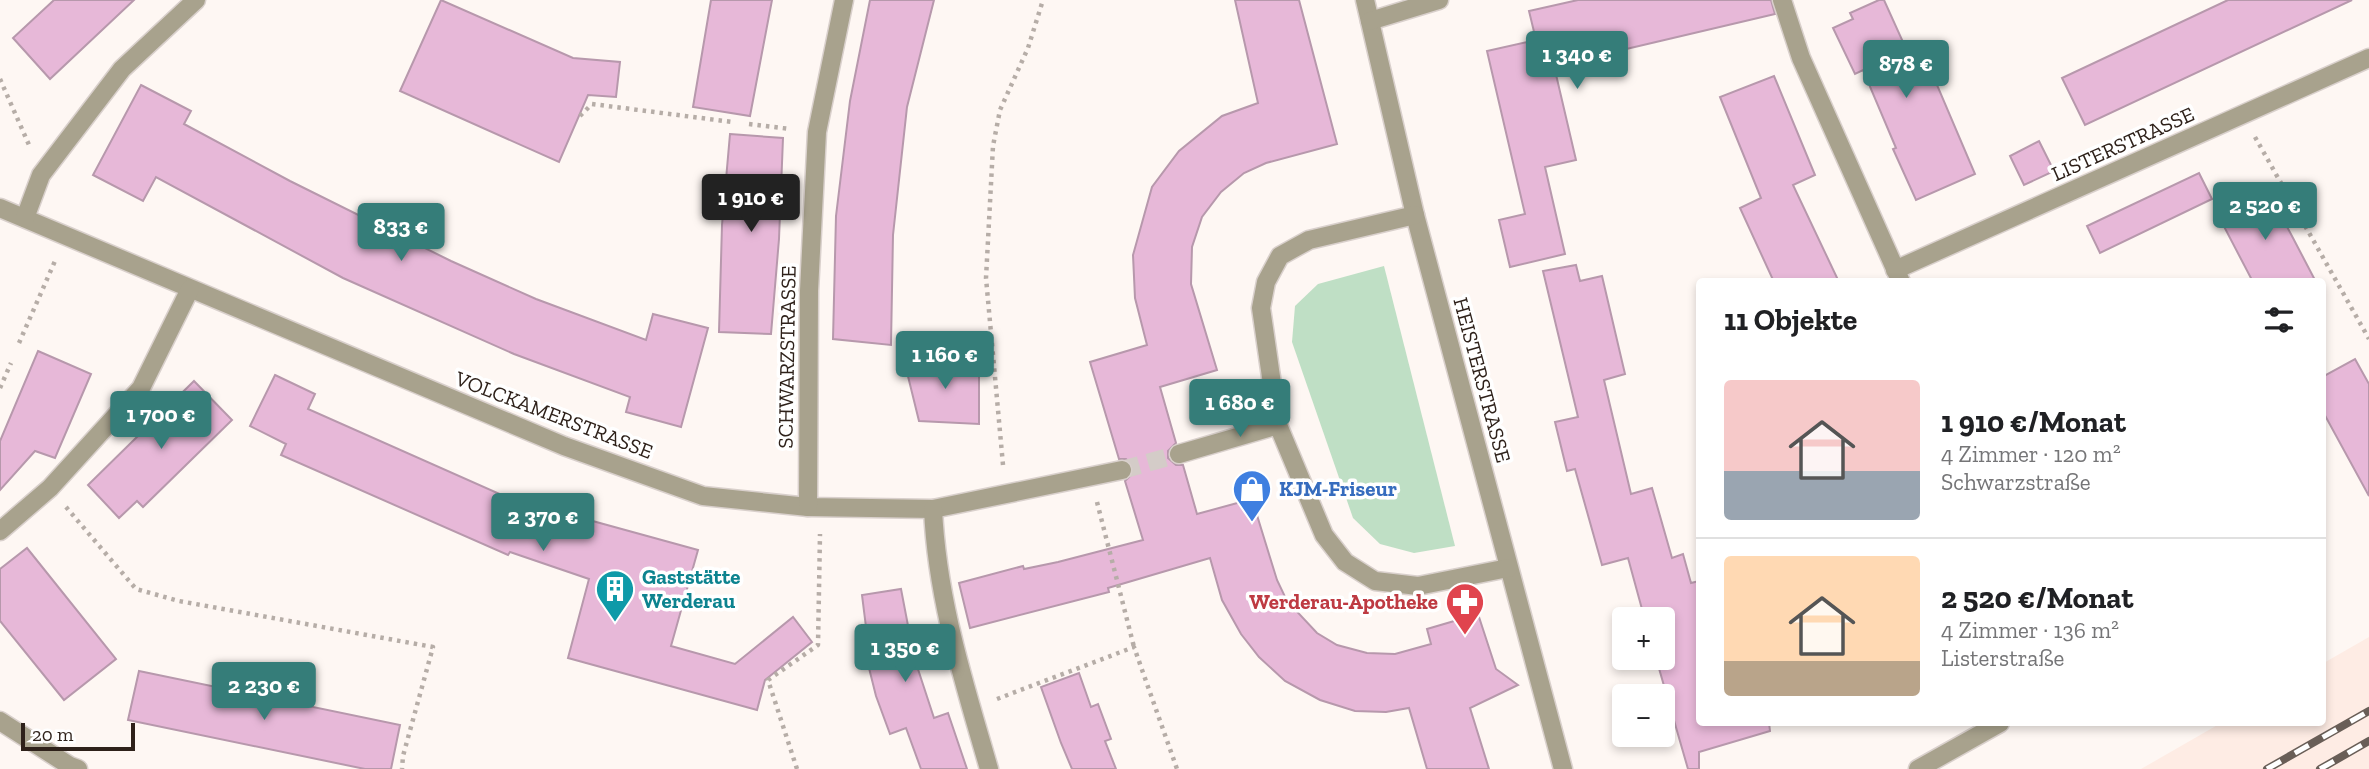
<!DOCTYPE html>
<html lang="de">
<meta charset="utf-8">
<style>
:root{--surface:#fff;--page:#f2f2f2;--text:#202124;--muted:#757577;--line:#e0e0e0;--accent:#357d79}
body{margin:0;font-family:"Zilla Slab",serif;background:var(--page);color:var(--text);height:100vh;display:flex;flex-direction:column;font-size:26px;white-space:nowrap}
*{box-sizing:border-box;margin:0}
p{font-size:23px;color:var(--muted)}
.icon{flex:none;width:38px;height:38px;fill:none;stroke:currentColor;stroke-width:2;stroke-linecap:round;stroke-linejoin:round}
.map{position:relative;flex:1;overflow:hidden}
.drawer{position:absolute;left:1696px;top:278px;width:630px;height:448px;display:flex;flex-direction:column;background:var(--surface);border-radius:7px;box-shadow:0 4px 10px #0003}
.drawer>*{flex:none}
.controls{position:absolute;left:1612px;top:607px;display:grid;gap:14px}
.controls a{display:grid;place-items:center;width:63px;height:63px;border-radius:7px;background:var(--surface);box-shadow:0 4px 10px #0003;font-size:35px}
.scale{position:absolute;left:21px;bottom:18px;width:114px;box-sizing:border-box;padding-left:7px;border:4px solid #2e211a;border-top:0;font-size:19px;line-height:24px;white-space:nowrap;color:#2e211a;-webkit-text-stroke:5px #fff;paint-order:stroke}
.price{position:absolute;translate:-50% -60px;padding:0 16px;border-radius:7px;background:var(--accent);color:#fff;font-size:23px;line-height:46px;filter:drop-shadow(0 2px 4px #0008)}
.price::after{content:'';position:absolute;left:50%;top:42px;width:21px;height:16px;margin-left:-10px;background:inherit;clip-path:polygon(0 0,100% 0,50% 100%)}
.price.current{background:#222;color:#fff}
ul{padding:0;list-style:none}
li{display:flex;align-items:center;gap:21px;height:175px;padding:0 28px}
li+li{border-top:2px solid var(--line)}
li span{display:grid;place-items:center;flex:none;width:196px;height:140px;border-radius:7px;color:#555}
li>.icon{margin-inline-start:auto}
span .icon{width:84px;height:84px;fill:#fffc;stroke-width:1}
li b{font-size:30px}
h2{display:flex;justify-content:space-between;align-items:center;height:84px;padding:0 28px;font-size:30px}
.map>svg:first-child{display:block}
.built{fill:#feece4}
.green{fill:#bfdfc5}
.building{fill:#e7b8d8;stroke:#b798ac;stroke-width:2}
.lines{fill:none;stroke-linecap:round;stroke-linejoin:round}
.minor-tunnel{stroke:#d4ccc8;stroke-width:18;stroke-dasharray:18 9;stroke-linecap:butt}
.minor-casing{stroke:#d9d0cc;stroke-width:21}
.path{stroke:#b6ada7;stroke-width:4.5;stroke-dasharray:3.5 5;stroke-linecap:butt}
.minor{stroke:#a8a28d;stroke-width:18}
.rail-casing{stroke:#695e57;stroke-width:8}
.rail{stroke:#fff;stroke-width:5;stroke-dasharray:16;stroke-linecap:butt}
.labels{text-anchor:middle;stroke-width:7;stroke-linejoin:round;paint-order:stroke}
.street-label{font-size:21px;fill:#2e211a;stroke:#fff}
.shop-label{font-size:21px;font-weight:bold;fill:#366cbe;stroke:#fff;text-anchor:start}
.culture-label{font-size:21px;font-weight:bold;fill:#0d838f;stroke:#fff;text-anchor:start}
.health-label{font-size:21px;font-weight:bold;fill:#be3a42;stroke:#fff;text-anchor:end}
</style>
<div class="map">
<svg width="2369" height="769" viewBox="0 0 2369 769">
<rect width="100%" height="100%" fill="#fef7f3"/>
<!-- built -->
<path class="built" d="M 2369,637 L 2369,769 L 2141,769 L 2221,723 L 2322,723 L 2322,664 Z"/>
<!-- green -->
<path class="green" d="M 1384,266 L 1455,546 L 1414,553 L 1380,544 L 1353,518 L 1292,342 L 1295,306 L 1318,284 Z"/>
<!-- building -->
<g class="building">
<path d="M 54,0 L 134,0 L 50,79 L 13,38 Z"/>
<path d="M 441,0 L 573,58 L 620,62 L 616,97 L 588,95 L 559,162 L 400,91 Z"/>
<path d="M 711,0 L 772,0 L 750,116 L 693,107 Z"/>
<path d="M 870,0 L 934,0 L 907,107 L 893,235 L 891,345 L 833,339 L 836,216 L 850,101 Z"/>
<path d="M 1235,0 L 1299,0 L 1337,144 L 1266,163 L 1244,173 L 1221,192 L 1202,217 L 1192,247 L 1191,284 L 1217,370 L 1160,387 L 1176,443 L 1168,451 L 1168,458 L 1176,465 L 1183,465 L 1197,514 L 1252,499 L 1277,580 L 1287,601 L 1317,633 L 1337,645 L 1367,653 L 1395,654 L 1431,644 L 1427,629 L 1478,614 L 1496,669 L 1518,685 L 1470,708 L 1489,769 L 1427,769 L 1409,708 L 1386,712 L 1355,711 L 1320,700 L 1285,681 L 1259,657 L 1241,634 L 1222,600 L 1210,558 L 1108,588 L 1109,592 L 970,628 L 959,583 L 1023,566 L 1024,569 L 1058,562 L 1143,540 L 1125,481 L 1132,474 L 1133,467 L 1126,459 L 1119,459 L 1090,362 L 1147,345 L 1135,298 L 1133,255 L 1152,187 L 1179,151 L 1222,116 L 1258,103 Z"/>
<path d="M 1578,0 L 1771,0 L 1775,14 L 1554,66 L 1576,160 L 1545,167 L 1565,254 L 1510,267 L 1499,220 L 1525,214 L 1487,51 L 1536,40 L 1529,11 Z"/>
<path d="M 1879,0 L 1884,0 L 1907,51 L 1920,45 L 1975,174 L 1916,200 L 1893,149 L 1896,148 L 1863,70 L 1855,74 L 1833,28 L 1853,19 L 1850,13 Z"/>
<path d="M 2228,0 L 2352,0 L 2085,125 L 2062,78 Z"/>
<path d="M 1774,76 L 1815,175 L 1793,185 L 1839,282 L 1774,282 L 1740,208 L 1761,198 L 1720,97 Z"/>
<path d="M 141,85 L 191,111 L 184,124 L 290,181 L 451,261 L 536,299 L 646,340 L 653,314 L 708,328 L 681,427 L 626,412 L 630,397 L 514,354 L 343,278 L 156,177 L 143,201 L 93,175 Z"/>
<path d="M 730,134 L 783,138 L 779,239 L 771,334 L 719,332 L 722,225 Z"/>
<path d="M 2039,141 L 2054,171 L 2024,185 L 2010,156 Z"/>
<path d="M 2199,173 L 2212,199 L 2100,253 L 2087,226 Z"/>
<path d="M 2267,189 L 2293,238 L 2316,282 L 2253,282 L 2218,215 Z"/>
<path d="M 1576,265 L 1580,281 L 1602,276 L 1625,374 L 1604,380 L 1631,494 L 1652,488 L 1672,558 L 1683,554 L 1691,583 L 1699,581 L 1699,723 L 1769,723 L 1770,731 L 1699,752 L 1699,769 L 1688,769 L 1656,658 L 1662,658 L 1662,620 L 1645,620 L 1628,558 L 1602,565 L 1575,469 L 1567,471 L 1555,422 L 1578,417 L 1543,271 Z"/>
<path d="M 38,351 L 91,374 L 55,458 L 35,451 L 0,490 L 0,441 Z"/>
<path d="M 2355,359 L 2369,384 L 2369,496 L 2322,410 L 2322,377 Z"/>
<path d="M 904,360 L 979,363 L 979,424 L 919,421 Z"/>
<path d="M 275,375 L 315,394 L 308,409 L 522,504 L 525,496 L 589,520 L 698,550 L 671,646 L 735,664 L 793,617 L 812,642 L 765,680 L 757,710 L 568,658 L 589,579 L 510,552 L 508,555 L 281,455 L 286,444 L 250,426 Z"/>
<path d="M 194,381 L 232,420 L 143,507 L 137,501 L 119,518 L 88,485 Z"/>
<path d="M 27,548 L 116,659 L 64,700 L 0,621 L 0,569 Z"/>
<path d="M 901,589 L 914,657 L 934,718 L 948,713 L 967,769 L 921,769 L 906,728 L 890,734 L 876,696 L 861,636 L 867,635 L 862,595 Z"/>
<path d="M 139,671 L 400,725 L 391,769 L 365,769 L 128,720 Z"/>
<path d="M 1079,673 L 1091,707 L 1098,704 L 1111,739 L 1105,741 L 1116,769 L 1072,769 L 1061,743 L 1041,687 Z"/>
</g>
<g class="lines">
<!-- minor-tunnel -->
<path class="minor-tunnel" d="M 1122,470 L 1179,454"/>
<!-- minor casing -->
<g class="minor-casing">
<g id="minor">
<path d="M 1365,0 L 1415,215 L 1563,769"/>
<path d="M 1782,0 L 1801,58 L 1901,282"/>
<path d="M 1370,21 L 1439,0"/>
<path d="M 0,208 L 564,446 L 703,496 L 808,507 L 933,509 L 1122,470"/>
<path d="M 1415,215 L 1309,240 L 1280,256 L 1266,282 L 1261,308 L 1278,425 L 1324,535 L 1345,562 L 1375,581 L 1418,586 L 1508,568"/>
<path d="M 25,218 L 41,175 L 122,69 L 196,0"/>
<path d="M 1895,270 L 2369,58"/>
<path d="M 1179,454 L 1278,425"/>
<path d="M 808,507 L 809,291 L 817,132 L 844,0"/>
<path d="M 933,509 C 937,600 964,682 989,769"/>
<path d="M 0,531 L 50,488 L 141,388 L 190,289"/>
<path d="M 0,721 L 70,766 L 78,769"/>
<path d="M 1918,769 L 2000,723"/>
</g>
</g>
<!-- path -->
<g class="path">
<path d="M 0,79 L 29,145"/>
<path d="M 580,116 L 592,104 L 732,122"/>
<path d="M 749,124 L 790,129"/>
<path d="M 2255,137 L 2369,339"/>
<path d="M 19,343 L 55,261"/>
<path d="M 0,388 L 11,363"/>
<path d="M 1003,465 L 986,278 L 993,146 L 1000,110 L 1028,48 L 1043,0"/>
<path d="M 1097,502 L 1134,647"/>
<path d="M 66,507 L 136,589 L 179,601 L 433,647 L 403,756 L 402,769"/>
<path d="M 997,699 L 1134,647 L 1177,769"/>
<path d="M 797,769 L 768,680 L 818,645 L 820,534"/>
</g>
<!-- minor -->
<use href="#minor" class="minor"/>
<!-- rail casing -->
<g class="rail-casing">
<g id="rail">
<path d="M 2267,769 L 2369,711"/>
<path d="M 2320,769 L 2369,741"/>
</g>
</g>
<!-- rail -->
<use href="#rail" class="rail"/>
</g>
<!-- icons -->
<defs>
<g id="shop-pin" transform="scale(2.0125)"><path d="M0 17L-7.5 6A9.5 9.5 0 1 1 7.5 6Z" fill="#3f7fe0" stroke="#fff"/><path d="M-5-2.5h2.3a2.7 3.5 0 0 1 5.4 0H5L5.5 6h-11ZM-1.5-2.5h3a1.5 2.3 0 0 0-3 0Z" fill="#fff"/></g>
<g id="building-pin" transform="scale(2.0125)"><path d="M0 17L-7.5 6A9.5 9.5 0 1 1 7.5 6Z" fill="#0f9aa8" stroke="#fff"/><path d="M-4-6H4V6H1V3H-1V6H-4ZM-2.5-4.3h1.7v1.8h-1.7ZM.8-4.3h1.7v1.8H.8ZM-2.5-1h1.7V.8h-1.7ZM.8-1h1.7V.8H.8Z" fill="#fff"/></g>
<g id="pharmacy-pin" transform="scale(2.0125)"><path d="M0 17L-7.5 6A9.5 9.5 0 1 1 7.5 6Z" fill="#e0444e" stroke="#fff"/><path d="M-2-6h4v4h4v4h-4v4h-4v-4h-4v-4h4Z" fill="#fff"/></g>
</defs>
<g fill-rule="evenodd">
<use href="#shop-pin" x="1252" y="489"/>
<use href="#building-pin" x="615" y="589"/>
<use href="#pharmacy-pin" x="1465" y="602"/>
</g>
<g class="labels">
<!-- street labels -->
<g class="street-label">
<text transform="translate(2123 144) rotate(-24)" y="7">LISTERSTRASSE</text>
<text transform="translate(787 357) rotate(-89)" y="7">SCHWARZSTRASSE</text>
<text transform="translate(1482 380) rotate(75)" y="7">HEISTERSTRASSE</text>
<text transform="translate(554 415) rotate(21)" y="7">VOLCKAMERSTRASSE</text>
</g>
<!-- shop labels -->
<g class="shop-label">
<text x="1279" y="496">KJM-Friseur</text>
</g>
<!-- culture labels -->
<g class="culture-label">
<text x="642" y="584">Gaststätte<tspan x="642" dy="24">Werderau</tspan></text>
</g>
<!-- health labels -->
<g class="health-label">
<text x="1438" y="609">Werderau-Apotheke</text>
</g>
</g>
</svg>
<div class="controls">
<a>+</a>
<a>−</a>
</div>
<div class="scale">20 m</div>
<b class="price" style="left:1577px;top:91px">1 340 €</b>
<b class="price" style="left:1906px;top:100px">878 €</b>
<b class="price current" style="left:751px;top:234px">1 910 €</b>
<b class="price" style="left:2265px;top:242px">2 520 €</b>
<b class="price" style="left:401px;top:263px">833 €</b>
<b class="price" style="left:945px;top:391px">1 160 €</b>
<b class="price" style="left:1240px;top:439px">1 680 €</b>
<b class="price" style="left:161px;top:451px">1 700 €</b>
<b class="price" style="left:543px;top:553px">2 370 €</b>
<b class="price" style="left:905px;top:684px">1 350 €</b>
<b class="price" style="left:264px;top:722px">2 230 €</b>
<section class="drawer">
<h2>11 Objekte<svg class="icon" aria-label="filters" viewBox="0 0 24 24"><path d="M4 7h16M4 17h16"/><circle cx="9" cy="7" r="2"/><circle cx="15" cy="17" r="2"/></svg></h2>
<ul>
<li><span style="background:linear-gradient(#f6c9c9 65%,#9aa5b1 0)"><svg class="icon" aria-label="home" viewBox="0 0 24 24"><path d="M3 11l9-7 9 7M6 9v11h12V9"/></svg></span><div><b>1 910 €/Monat</b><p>4 Zimmer · 120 m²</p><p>Schwarzstraße</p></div></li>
<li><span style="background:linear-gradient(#ffd9b3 75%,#b9a48a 0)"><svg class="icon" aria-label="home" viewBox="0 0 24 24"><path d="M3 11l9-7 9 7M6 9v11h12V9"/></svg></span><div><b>2 520 €/Monat</b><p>4 Zimmer · 136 m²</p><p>Listerstraße</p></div></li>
</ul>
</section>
</div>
